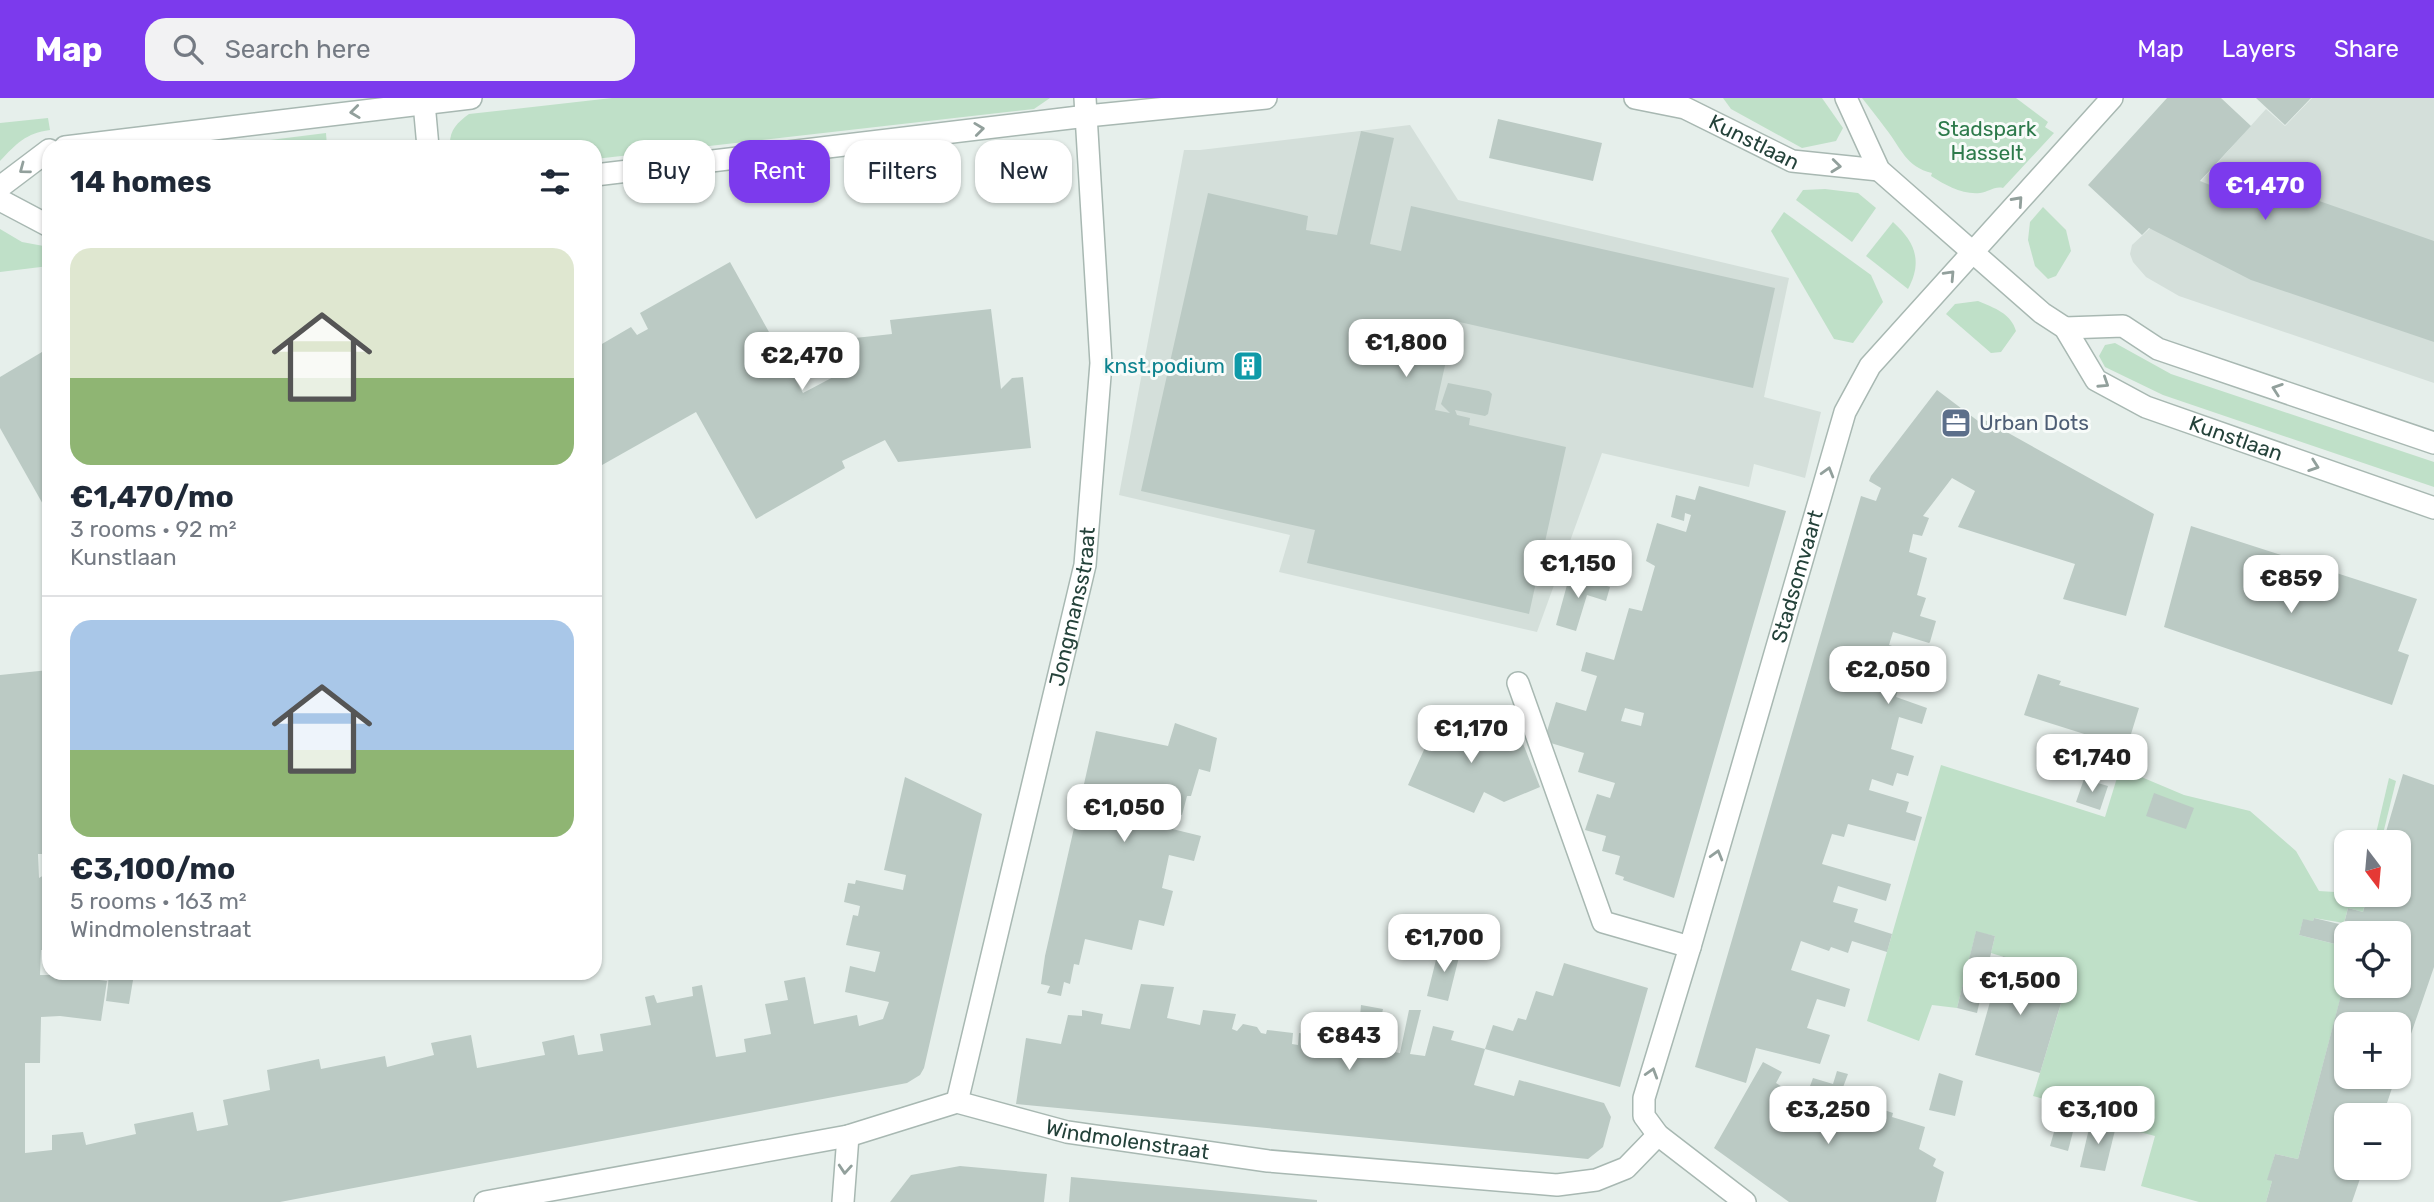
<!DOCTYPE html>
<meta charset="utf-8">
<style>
:root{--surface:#fff;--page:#f2f2f3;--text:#1f2937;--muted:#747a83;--line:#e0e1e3;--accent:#7c3aed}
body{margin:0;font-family:Rubik,sans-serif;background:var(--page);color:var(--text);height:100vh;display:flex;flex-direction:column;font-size:26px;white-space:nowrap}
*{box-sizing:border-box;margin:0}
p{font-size:23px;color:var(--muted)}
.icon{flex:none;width:38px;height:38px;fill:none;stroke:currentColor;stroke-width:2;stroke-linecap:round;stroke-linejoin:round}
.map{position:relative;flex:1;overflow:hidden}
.sheet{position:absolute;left:42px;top:42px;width:560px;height:840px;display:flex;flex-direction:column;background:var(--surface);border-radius:21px;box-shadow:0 2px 5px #0004}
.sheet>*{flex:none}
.hud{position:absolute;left:623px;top:42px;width:665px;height:63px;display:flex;gap:14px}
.needle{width:46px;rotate:164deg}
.controls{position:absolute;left:2334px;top:732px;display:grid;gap:14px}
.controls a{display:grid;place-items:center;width:77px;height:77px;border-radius:14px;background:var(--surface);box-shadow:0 2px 5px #0004;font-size:35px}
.price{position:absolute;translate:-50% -60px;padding:0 16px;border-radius:14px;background:#fff;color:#222;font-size:23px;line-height:46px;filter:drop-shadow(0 2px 4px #0008)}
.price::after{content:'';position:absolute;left:50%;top:42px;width:21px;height:16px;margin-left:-10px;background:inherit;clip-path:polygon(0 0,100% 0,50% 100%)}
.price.on{background:var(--accent);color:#fff}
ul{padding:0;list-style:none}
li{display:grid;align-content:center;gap:14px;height:371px;padding:0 28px}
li+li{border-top:2px solid var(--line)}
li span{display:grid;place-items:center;height:217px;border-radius:21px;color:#555}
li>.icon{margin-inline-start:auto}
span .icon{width:126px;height:126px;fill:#fffc;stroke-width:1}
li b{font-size:30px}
h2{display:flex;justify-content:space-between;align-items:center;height:84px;padding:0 28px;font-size:30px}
.tag{padding:0 24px;border-radius:21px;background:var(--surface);box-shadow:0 2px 5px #0004;font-size:24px;line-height:63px}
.tag.on{background:var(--accent);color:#fff}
header{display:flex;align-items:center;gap:42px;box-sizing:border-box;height:98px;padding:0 35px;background:var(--accent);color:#fff}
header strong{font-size:33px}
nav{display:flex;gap:38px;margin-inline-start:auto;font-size:24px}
.search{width:490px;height:63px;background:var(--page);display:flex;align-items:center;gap:18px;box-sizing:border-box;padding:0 24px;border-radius:21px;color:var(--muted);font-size:26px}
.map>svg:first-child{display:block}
.built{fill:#d4dfda}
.green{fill:#bfe0c8}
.building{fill:#bbcac4;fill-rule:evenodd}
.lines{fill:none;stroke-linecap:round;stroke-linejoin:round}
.minor-casing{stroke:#a8b8b2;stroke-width:24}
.minor{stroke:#fff;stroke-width:21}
.oneway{stroke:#92a09c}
.labels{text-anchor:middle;stroke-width:6;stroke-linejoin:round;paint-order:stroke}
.park-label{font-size:21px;fill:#2d7a4b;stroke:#f7fbf9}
.street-label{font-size:21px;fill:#24423a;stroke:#f7fbf9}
.culture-label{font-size:21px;fill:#0d838f;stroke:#f7fbf9;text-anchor:end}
.service-label{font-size:21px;fill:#4e5e75;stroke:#f7fbf9;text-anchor:start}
</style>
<header>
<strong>Map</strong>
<div class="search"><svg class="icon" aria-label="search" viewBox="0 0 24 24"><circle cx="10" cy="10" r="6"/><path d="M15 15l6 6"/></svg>Search here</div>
<nav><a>Map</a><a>Layers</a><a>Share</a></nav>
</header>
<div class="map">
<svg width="2434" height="1104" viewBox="0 0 2434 1104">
<rect width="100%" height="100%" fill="#e6efeb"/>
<!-- built -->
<g class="built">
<path d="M 2312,0 L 2434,0 L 2434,285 L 2179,198 L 2146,179 L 2133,164 L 2130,156 L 2132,147 L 2201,83 L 2266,11 L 2285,28 Z"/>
<path d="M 1410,27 L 1458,102 L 1789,180 L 1764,299 L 1821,314 L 1805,380 L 1754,366 L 1749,389 L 1602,355 L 1537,534 L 1279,474 L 1290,437 L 1119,397 L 1184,52 L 1200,52 Z"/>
</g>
<!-- green -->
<g class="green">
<path d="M 612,0 L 1050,0 L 1034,11 L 595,61 L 595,49 L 450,49 C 449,32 457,25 469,16 Z"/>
<path d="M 1723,0 L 1822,0 L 1843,30 L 1836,43 L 1802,50 L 1731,11 Z"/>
<path d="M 1862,0 L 2016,0 L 2048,24 L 2045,29 L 2054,35 L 2003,90 C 1994,88 1989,94 1980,95 C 1963,97 1945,87 1931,78 L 1932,75 C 1906,69 1901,50 1886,31 C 1878,20 1870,10 1862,0 Z"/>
<path d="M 48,20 L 50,32 C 26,35 16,46 0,63 L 0,25 Z"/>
<path d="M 326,35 L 327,49 L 215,49 Z"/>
<path d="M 1825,91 L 1858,95 L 1876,110 L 1852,144 L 1796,102 L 1803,92 Z"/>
<path d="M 2043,109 L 2066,132 L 2071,153 L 2056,178 L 2048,181 L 2035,168 L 2028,142 L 2030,124 Z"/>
<path d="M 1784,114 L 1871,177 L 1883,204 L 1853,245 L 1834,241 L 1771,133 Z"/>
<path d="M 1893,124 C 1915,144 1923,163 1908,191 L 1866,158 Z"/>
<path d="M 0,131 L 22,144 L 49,149 L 49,168 L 0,174 Z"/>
<path d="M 1978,203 C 1994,210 2011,215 2016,233 L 2001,254 L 1991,255 L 1946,216 L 1955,206 Z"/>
<path d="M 2115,245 L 2171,276 L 2434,364 L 2434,389 L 2163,297 L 2105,269 L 2099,258 L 2105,247 Z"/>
<path d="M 1941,667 L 2105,719 L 2120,670 L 2184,697 L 2250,713 L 2296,753 L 2319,793 L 2367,796 L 2363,814 L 2348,810 L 2344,825 L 2314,820 L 2313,823 L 2303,822 L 2299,837 L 2335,846 L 2340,841 L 2347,843 L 2347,875 L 2298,1061 L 2275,1056 L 2268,1081 L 2272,1083 L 2266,1104 L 2199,1104 L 2141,1088 L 2155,1038 L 2060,1013 L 2062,1006 L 2033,998 L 2069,879 L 1991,855 L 1995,838 L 1976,834 L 1957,910 L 1932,907 L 1919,943 L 1867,923 Z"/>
<path d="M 2389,680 L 2396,683 L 2381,744 L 2374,744 Z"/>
</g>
<!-- building -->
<g class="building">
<path d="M 2167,0 L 2221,0 L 2251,28 L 2200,83 L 2210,87 L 2215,74 L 2273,102 L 2294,110 L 2299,96 L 2434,143 L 2434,244 L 2251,182 L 2149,130 L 2142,137 L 2088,87 Z"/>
<path d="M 2256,0 L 2311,0 L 2285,27 Z"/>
<path d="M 1498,21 L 1602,45 L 1593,83 L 1489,60 Z"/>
<path d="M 1361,33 L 1394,40 L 1370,146 L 1401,153 L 1411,108 L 1775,190 L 1753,290 L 1455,223 L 1435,312 L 1450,315 L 1441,306 L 1448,285 L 1489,293 L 1492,296 L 1488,316 L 1485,318 L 1455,312 L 1457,317 L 1470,320 L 1469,327 L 1566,349 L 1529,516 L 1307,465 L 1315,432 L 1141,393 L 1208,95 L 1308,118 L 1306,132 L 1337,137 Z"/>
<path d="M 730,164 L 803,295 L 839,276 L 836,242 L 892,236 L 890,222 L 991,211 L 1001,291 L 1012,280 L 1023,279 L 1031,350 L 898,364 L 885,342 L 842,363 L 845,370 L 756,421 L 696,314 L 595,371 L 595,250 L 631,229 L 637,237 L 648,231 L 640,215 Z"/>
<path d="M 47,251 L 49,255 L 49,417 L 0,330 L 0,279 Z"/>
<path d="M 1937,292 L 1982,326 L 1985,322 L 2154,416 L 2126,518 L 2063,501 L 2075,466 L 1958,429 L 1975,393 L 1952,380 L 1923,418 L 1929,420 L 1922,438 L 1913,436 L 1909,454 L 1927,460 L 1917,497 L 1926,500 L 1920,518 L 1936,523 L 1930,544 L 1929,545 L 1893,534 L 1889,547 L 1914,555 L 1912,561 L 1934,569 L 1929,589 L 1901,581 L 1896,599 L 1927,610 L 1922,626 L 1899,619 L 1891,651 L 1914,658 L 1908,678 L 1897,675 L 1893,688 L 1872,681 L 1869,692 L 1909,704 L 1906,714 L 1922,719 L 1915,743 L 1848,726 L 1844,739 L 1832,736 L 1822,766 L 1891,786 L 1886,803 L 1838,788 L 1833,804 L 1858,811 L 1854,824 L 1892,836 L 1887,854 L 1852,843 L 1848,855 L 1831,849 L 1829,853 L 1801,843 L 1791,872 L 1850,891 L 1845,909 L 1817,901 L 1807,930 L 1830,937 L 1820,966 L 1756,950 L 1746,985 L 1695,969 L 1861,398 L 1876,403 L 1881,390 L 1869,383 L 1871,378 Z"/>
<path d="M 1699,388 L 1786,413 L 1674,800 L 1623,782 L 1624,779 L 1615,776 L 1620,758 L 1602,753 L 1606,738 L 1585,732 L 1597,696 L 1610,700 L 1615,685 L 1578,674 L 1584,655 L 1544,643 L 1556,604 L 1586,613 L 1597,578 L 1581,573 L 1586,554 L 1614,562 L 1629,510 L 1642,513 L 1655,468 L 1646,463 L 1657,425 L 1686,434 L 1691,417 L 1685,415 L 1684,423 L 1671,419 L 1676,397 L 1695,402 ZM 1625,610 L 1644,615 L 1641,628 L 1621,623 Z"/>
<path d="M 2191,428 L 2417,501 L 2398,553 L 2409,557 L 2392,607 L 2164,529 Z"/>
<path d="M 1570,476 L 1610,489 L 1606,503 L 1587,497 L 1576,533 L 1556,527 Z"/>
<path d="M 49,572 L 49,756 L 38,756 L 39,780 L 49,774 L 49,852 L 41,852 L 40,877 L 62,877 L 107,883 L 101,923 L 60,918 L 41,919 L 40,965 L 25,965 L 25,1055 L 52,1052 L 52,1037 L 83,1034 L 86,1047 L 136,1036 L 134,1026 L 193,1014 L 197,1033 L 228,1027 L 223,1002 L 270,992 L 267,972 L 319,961 L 321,971 L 385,958 L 387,969 L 434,957 L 431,945 L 471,937 L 477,970 L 545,957 L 542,944 L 574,937 L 578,957 L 603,953 L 600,936 L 651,927 L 645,899 L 654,897 L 657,905 L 693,898 L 692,889 L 702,887 L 716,959 L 746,954 L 744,941 L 771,936 L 765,906 L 788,902 L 784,883 L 805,879 L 814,926 L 857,917 L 859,928 L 883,921 L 889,904 L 845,894 L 850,868 L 875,874 L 880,854 L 846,847 L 853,817 L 858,818 L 860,808 L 844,804 L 848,785 L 855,786 L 856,782 L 903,792 L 906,777 L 884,772 L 905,679 L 982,716 L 924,970 L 920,977 L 907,985 L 280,1104 L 0,1104 L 0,577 Z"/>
<path d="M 2038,576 L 2061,583 L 2059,587 L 2139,610 L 2120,672 L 2089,662 L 2097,640 L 2024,617 Z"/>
<path d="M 1444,608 L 1486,628 L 1481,638 L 1505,649 L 1522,643 L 1540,689 L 1504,704 L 1484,694 L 1474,715 L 1408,687 Z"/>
<path d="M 1175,625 L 1217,640 L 1210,674 L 1199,671 L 1191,698 L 1187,698 L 1182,717 L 1159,712 L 1156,727 L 1201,738 L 1194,763 L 1169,757 L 1162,790 L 1173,793 L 1164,828 L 1139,822 L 1132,852 L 1085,841 L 1079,867 L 1074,866 L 1070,886 L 1064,884 L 1061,898 L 1047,895 L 1050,888 L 1041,886 L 1045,858 L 1096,633 L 1168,648 Z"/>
<path d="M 2403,676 L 2434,687 L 2434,869 L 2400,968 L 2399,926 L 2347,926 L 2347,978 L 2396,978 L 2383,1017 L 2347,1017 L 2347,1069 L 2364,1069 L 2352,1104 L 2266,1104 L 2272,1083 L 2267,1082 L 2275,1056 L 2298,1061 L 2346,878 L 2347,887 L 2399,887 L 2399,835 L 2347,835 L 2347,843 L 2340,841 L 2348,810 L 2363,814 L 2368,796 L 2399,796 L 2399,744 L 2383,744 Z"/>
<path d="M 2084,681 L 2108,688 L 2100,712 L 2076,704 Z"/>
<path d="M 2154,695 L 2194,710 L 2186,731 L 2146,718 Z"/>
<path d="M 2314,820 L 2339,826 L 2335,846 L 2299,837 L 2303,821 L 2313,823 Z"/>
<path d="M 1976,833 L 1995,838 L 1977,915 L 1957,910 Z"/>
<path d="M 1439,850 L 1460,855 L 1448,903 L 1427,898 Z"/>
<path d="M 2003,858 L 2046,872 L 2043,883 L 2051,886 L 2049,890 L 2064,895 L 2040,975 L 1975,957 Z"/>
<path d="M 1564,865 L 1648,890 L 1620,989 L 1485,951 L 1474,987 L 1514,998 L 1519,982 L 1604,1005 L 1611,1019 L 1603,1049 L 1588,1061 L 1016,1006 L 1026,940 L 1061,946 L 1068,917 L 1082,918 L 1082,912 L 1103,916 L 1101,926 L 1130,931 L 1141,886 L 1174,889 L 1167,920 L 1200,927 L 1203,912 L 1236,916 L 1232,931 L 1237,933 L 1243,926 L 1257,929 L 1261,935 L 1266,936 L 1267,932 L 1293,935 L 1292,946 L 1298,947 L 1299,935 L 1313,937 L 1315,914 L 1338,915 L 1336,939 L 1358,942 L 1361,907 L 1383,911 L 1374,951 L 1400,955 L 1409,912 L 1421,912 L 1410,956 L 1425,958 L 1433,928 L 1454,933 L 1451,942 L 1485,951 L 1493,927 L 1513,933 L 1518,920 L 1526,922 L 1536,893 L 1553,898 Z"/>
<path d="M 109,878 L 133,882 L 129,906 L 106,903 Z"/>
<path d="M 1763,964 L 1782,974 L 1776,985 L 1793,996 L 1786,1008 L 1799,1018 L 1813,980 L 1833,986 L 1837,973 L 1848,976 L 1842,992 L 1865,1001 L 1868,991 L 1877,995 L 1872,1008 L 1893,1015 L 1892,1019 L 1925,1029 L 1919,1051 L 1936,1061 L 1933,1068 L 1944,1074 L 1936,1104 L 1789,1104 L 1714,1050 Z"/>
<path d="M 1939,975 L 1963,983 L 1955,1018 L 1929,1012 Z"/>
<path d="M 2060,1013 L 2077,1018 L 2068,1053 L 2050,1048 Z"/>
<path d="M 2091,1022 L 2116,1028 L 2105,1073 L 2080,1069 Z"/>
<path d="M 960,1068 L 1047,1076 L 1044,1104 L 890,1104 L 911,1077 Z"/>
<path d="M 1071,1079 L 1317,1102 L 1317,1104 L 1069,1104 Z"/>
</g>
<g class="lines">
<!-- minor casing -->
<g class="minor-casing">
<g id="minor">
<path id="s1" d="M 1635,0 L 1685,10 L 1792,63 L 1879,72"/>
<path id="s2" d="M 1846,0 L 1879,72 L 2042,215 L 2065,230 L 2096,282 L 2146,309 L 2434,410"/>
<path d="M 424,5 L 428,49"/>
<path d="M 65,49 L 471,0"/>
<path d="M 595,77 L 1087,18 L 1266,0"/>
<path d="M 0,89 L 49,52"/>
<path d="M 0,102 L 49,128"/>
<path d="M 2065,230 L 2123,228 L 2158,251 L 2434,345"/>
<path d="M 1518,585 L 1603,824 L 1690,849"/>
<path id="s3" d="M 957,1004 L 1085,467 L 1101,265 L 1085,0"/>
<path id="s4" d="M 485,1104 L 848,1038 L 957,1004 L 1067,1034 L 1268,1063 L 1557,1087 L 1596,1082 L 1626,1070 L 1658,1037"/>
<path d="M 843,1104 L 848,1038"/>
<path id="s5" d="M 1745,1104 L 1658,1037 L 1644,1018 L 1644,1000 L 1690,849 L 1845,314 L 1870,268 L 2112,0"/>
</g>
</g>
<!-- minor -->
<use href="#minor" class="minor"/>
</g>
<!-- one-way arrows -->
<defs><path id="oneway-chevron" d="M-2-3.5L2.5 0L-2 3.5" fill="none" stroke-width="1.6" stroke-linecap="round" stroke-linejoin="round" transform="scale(1.75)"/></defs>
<g class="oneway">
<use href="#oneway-chevron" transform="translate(355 14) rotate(173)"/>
<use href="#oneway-chevron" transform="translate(979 31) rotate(-7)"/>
<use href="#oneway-chevron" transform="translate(1836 68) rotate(6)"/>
<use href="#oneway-chevron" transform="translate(24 71) rotate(143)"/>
<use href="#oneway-chevron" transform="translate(2018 103) rotate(-48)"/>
<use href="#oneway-chevron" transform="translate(1950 177) rotate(-47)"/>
<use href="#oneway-chevron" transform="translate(2104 285) rotate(33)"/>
<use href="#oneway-chevron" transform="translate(2277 291) rotate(-161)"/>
<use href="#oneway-chevron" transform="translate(2314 368) rotate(19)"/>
<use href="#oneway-chevron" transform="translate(1828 374) rotate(-74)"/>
<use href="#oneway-chevron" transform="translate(1717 757) rotate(-74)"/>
<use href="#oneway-chevron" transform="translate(1652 975) rotate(-73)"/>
<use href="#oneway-chevron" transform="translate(845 1071) rotate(94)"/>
</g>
<!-- icons -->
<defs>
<g id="building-square" transform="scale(1.575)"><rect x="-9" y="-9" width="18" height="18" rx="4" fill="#0f9aa8" stroke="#f7fbf9"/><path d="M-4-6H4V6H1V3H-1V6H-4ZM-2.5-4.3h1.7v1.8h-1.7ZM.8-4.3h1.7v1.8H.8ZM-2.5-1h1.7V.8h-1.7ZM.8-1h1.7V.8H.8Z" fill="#fff"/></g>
<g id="office-square" transform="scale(1.575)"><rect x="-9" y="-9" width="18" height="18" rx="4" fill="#5c6f8a" stroke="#f7fbf9"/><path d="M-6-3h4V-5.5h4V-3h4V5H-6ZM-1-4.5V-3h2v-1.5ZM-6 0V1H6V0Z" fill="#fff"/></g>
</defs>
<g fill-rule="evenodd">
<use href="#building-square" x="1248" y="268"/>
<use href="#office-square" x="1956" y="325"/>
</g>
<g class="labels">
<!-- park labels -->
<g class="park-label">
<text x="1987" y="38">Stadspark<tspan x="1987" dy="24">Hasselt</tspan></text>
</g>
<!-- street labels -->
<g class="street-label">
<text dy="7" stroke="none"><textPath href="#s1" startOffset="128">Kunstlaan</textPath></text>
<text dy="7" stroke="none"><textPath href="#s2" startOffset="536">Kunstlaan</textPath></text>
<text dy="7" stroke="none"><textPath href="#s5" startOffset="695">Stadsomvaart</textPath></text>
<text dy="7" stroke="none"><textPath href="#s3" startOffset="509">Jongmansstraat</textPath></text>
<text dy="7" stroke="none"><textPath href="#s4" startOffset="658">Windmolenstraat</textPath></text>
</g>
<!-- culture labels -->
<g class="culture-label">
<text x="1225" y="275">knst.podium</text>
</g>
<!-- service labels -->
<g class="service-label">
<text x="1979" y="332">Urban Dots</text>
</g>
</g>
</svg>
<div class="controls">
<a><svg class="needle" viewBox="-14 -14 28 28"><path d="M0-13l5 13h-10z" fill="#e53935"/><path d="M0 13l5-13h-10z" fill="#747a83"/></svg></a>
<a><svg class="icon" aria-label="locate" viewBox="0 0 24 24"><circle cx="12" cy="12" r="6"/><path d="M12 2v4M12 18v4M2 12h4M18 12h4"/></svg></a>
<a>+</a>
<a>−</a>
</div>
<b class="price on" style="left:2265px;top:124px">€1,470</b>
<b class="price" style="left:1406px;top:281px">€1,800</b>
<b class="price" style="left:802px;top:294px">€2,470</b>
<b class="price" style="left:1578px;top:502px">€1,150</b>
<b class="price" style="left:2291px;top:517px">€859</b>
<b class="price" style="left:1888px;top:608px">€2,050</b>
<b class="price" style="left:1471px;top:667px">€1,170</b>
<b class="price" style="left:2092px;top:696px">€1,740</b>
<b class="price" style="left:1124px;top:746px">€1,050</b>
<b class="price" style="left:1444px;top:876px">€1,700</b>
<b class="price" style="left:2020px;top:919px">€1,500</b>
<b class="price" style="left:1349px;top:974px">€843</b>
<b class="price" style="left:1828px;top:1048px">€3,250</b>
<b class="price" style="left:2098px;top:1048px">€3,100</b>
<div class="hud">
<a class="tag">Buy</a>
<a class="tag on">Rent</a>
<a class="tag">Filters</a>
<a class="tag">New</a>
</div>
<section class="sheet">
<h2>14 homes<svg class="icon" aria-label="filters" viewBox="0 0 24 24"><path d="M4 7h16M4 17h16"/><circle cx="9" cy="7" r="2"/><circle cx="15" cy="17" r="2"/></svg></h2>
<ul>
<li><span style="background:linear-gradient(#dfe7d0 60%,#8fb573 0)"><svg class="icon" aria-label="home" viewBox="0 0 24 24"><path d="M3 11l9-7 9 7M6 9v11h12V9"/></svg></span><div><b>€1,470/mo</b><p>3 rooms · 92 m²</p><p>Kunstlaan</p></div></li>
<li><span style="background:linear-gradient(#a9c7e8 60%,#8fb573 0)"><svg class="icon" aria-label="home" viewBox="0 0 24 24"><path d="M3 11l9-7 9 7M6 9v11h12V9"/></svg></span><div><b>€3,100/mo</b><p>5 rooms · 163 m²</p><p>Windmolenstraat</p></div></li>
</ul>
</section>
</div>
